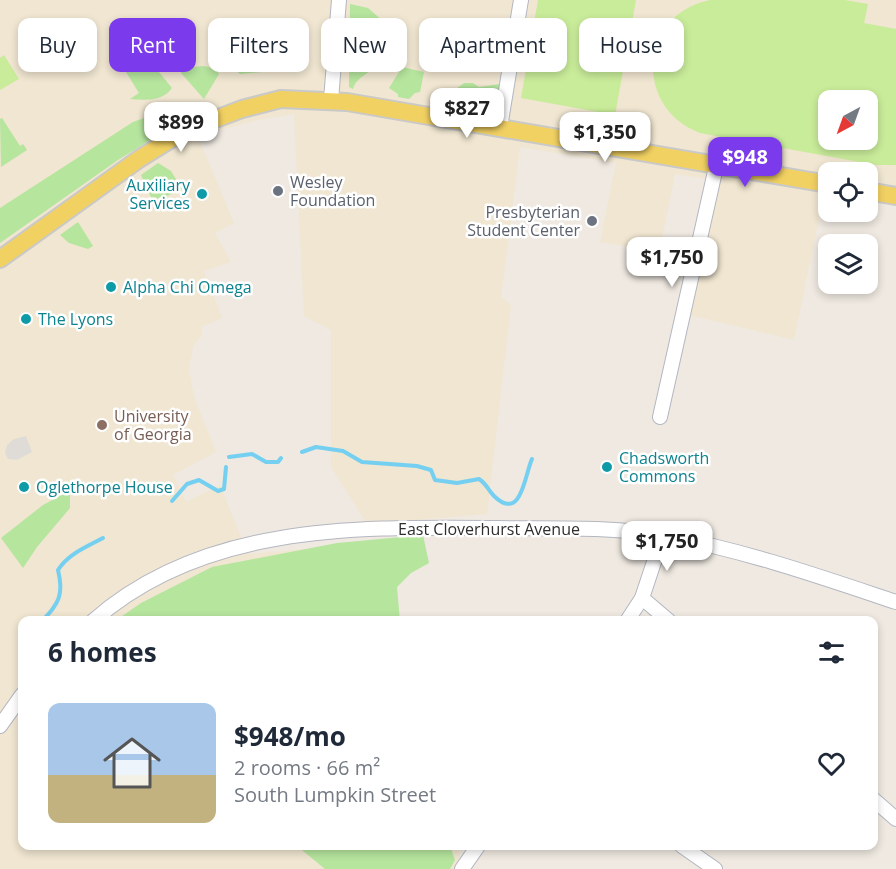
<!DOCTYPE html>
<meta charset="utf-8">
<style>
:root{--surface:#fff;--page:#f2f2f3;--text:#1f2937;--muted:#747a83;--line:#e0e1e3;--accent:#7c3aed}
body{margin:0;font-family:"Open Sans",sans-serif;background:var(--page);color:var(--text);height:100vh;display:flex;flex-direction:column;font-size:22px;white-space:nowrap}
*{box-sizing:border-box;margin:0}
p{font-size:20px;color:var(--muted)}
.icon{flex:none;width:33px;height:33px;fill:none;stroke:currentColor;stroke-width:2;stroke-linecap:round;stroke-linejoin:round}
.map{position:relative;flex:1;overflow:hidden}
.side{position:absolute;left:18px;top:616px;width:860px;height:234px;display:flex;flex-direction:column;background:var(--surface);border-radius:12px;box-shadow:0 3px 9px #0003}
.side>*{flex:none}
.banner{position:absolute;left:18px;top:18px;width:861px;height:54px;display:flex;gap:12px}
.needle{width:39px;rotate:221deg}
.controls{position:absolute;left:818px;top:90px;display:grid;gap:12px}
.controls a{display:grid;place-items:center;width:60px;height:60px;border-radius:12px;background:var(--surface);box-shadow:0 3px 9px #0003;font-size:30px}
.price{position:absolute;translate:-50% -51px;padding:0 14px;border-radius:12px;background:#fff;color:#222;font-size:20px;line-height:39px;filter:drop-shadow(0 2px 3px #0008)}
.price::after{content:'';position:absolute;left:50%;top:36px;width:18px;height:14px;margin-left:-9px;background:inherit;clip-path:polygon(0 0,100% 0,50% 100%)}
.price.on{background:var(--accent);color:#fff}
ul{padding:0;list-style:none}
li{display:flex;align-items:center;gap:18px;height:150px;padding:0 30px}
li+li{border-top:2px solid var(--line)}
li span{display:grid;place-items:center;flex:none;width:168px;height:120px;border-radius:12px;color:#555}
li>.icon{margin-inline-start:auto}
span .icon{width:72px;height:72px;fill:#fffc;stroke-width:1}
li b{font-size:26px}
h2{display:flex;justify-content:space-between;align-items:center;height:72px;padding:0 30px;font-size:26px}
.pill{padding:0 21px;border-radius:12px;background:var(--surface);box-shadow:0 3px 9px #0003;font-size:21px;line-height:54px}
.pill.on{background:var(--accent);color:#fff}
.map>svg:first-child{display:block}
.education{fill:#f0e6d1;fill-rule:evenodd}
.green{fill:#b6e59e}
.pitch{fill:#c9ec9a;fill-rule:evenodd}
.plaza{fill:#dfdcd8}
.lines{fill:none;stroke-linecap:round;stroke-linejoin:round}
.stream{stroke:#75cff0;stroke-width:4}
.minor-casing{stroke:#b4b7c1;stroke-width:16}
.major-casing{stroke:#c9c9c9;stroke-width:20}
.minor{stroke:#fff;stroke-width:14}
.major{stroke:#f2d163;stroke-width:16}
.worship-dot{fill:#6b7280;stroke:#fff;stroke-width:2}
.culture-dot{fill:#0f9aa8;stroke:#fff;stroke-width:2}
.education-dot{fill:#8d6e63;stroke:#fff;stroke-width:2}
.labels{text-anchor:middle;stroke-width:5;stroke-linejoin:round;paint-order:stroke}
.worship-label{font-size:16px;fill:#5b616d;stroke:#fff;text-anchor:start}
.culture-label{font-size:16px;fill:#0d838f;stroke:#fff;text-anchor:start}
.education-label{font-size:16px;fill:#785e54;stroke:#fff;text-anchor:start}
.street-label{font-size:16px;fill:#2e2e2e;stroke:#fff}
</style>
<div class="map">
<svg width="896" height="869" viewBox="0 0 896 869">
<rect width="100%" height="100%" fill="#efe9e1"/>
<!-- education -->
<path class="education" d="M 0,0 L 896,0 L 896,192 L 867,189 L 867,172 L 828,172 L 828,184 L 826,184 L 794,340 L 685,314 L 715,180 L 675,174 L 659,252 L 600,242 L 616,163 L 520,147 L 501,297 L 511,305 L 487,514 L 367,524 L 331,467 L 331,330 L 304,316 L 294,114 L 258,120 L 220,130 L 199,139 L 234,223 L 215,233 L 231,262 L 204,271 L 222,318 L 201,327 L 202,335 L 193,346 L 189,369 L 194,397 L 216,452 L 173,475 L 186,502 L 220,485 L 248,554 L 315,548 L 392,621 L 22,621 L 22,846 L 459,846 L 460,869 L 0,869 ZM 828,100 L 867,100 L 867,140 L 828,140 Z"/>
<!-- green -->
<g class="green">
<path d="M 350,4 L 368,8 L 384,22 C 382,35 382,54 375,65 C 369,75 356,77 353,89 L 349,87 Z"/>
<path d="M 129,31 L 149,60 L 172,88 C 162,102 145,100 130,99 L 139,93 L 114,53 L 114,47 L 121,43 L 120,35 Z"/>
<path d="M 259,50 L 276,62 L 282,70 L 240,74 L 232,67 L 247,51 Z"/>
<path d="M 204,66 L 216,69 L 219,74 L 204,99 L 181,73 L 182,68 Z"/>
<path d="M 402,67 L 424,72 L 420,92 L 415,93 L 409,99 L 398,97 L 398,94 L 389,88 Z"/>
<path d="M 464,83 L 473,83 L 479,87 L 500,84 L 495,108 L 483,111 L 445,105 L 449,94 Z"/>
<path d="M 152,115 L 181,116 L 183,120 L 118,160 L 0,243 L 0,208 L 133,122 Z"/>
<path d="M 2,118 L 20,146 L 23,144 L 27,150 L 1,167 L 0,119 Z"/>
<path d="M 158,163 L 171,171 L 182,189 L 156,201 L 151,197 L 141,175 Z"/>
<path d="M 78,222 L 93,246 L 88,249 L 69,243 L 60,235 Z"/>
<path d="M 67,492 L 70,495 L 70,508 L 37,547 L 23,568 L 1,538 L 43,505 Z"/>
<path d="M 423,535 L 429,563 L 411,573 L 397,587 L 400,621 L 115,621 L 141,603 L 212,567 L 337,543 Z"/>
<path d="M 297,846 L 450,846 L 455,860 L 450,869 L 325,869 Z"/>
</g>
<!-- pitch -->
<g class="pitch">
<path d="M 538,0 L 636,0 L 615,115 L 521,98 Z"/>
<path d="M 710,0 L 845,0 L 868,4 L 864,23 L 896,29 L 896,165 L 876,165 L 700,133 C 633,108 639,14 710,0 ZM 828,100 L 867,100 L 867,140 L 828,140 Z"/>
<path d="M 4,55 L 19,79 L 0,90 L 0,58 Z"/>
</g>
<!-- plaza -->
<path class="plaza" d="M 26,436 L 32,452 L 17,460 L 8,459 L 5,453 L 7,445 L 14,439 Z"/>
<g class="lines">
<!-- stream -->
<g class="stream">
<path d="M 302,452 L 316,447 L 343,451 L 362,462 L 417,466 L 431,470 L 435,480 L 457,483 L 479,479 C 487,484 487,489 494,496 C 522,523 525,473 532,459"/>
<path d="M 229,457 L 252,454 L 266,462 L 278,462 L 281,458"/>
<path d="M 172,501 L 187,484 L 199,480 L 218,491 L 224,489 L 226,467"/>
<path d="M 42,621 C 59,604 64,594 58,570 C 68,554 86,547 103,538"/>
<path d="M 21,638 L 22,637"/>
</g>
<!-- minor casing -->
<g class="minor-casing">
<g id="minor">
<path d="M 331,100 L 339,0"/>
<path d="M 500,127 L 521,0"/>
<path d="M 660,417 L 716,167"/>
<path d="M 642,598 L 669,621"/>
<path d="M 93,621 C 204,523 358,527 498,528 C 553,529 610,526 665,536 C 744,550 821,577 896,602"/>
<path d="M 627,621 L 642,598 L 663,535"/>
<path d="M 0,726 L 22,695"/>
<path d="M 873,799 L 896,819"/>
<path d="M 682,846 L 715,869"/>
<path d="M 462,869 L 478,846"/>
</g>
</g>
<!-- major casing -->
<g class="major-casing">
<g id="major">
<path d="M 867,191 L 896,196"/>
<path d="M 0,259 L 139,159 L 184,131 L 242,109 L 281,99 L 347,102 L 828,184"/>
</g>
</g>
<!-- minor -->
<use href="#minor" class="minor"/>
<!-- major -->
<use href="#major" class="major"/>
</g>
<!-- markers -->
<g class="worship-dot">
<circle cx="278" cy="191" r="6"/>
<circle cx="592" cy="221" r="6"/>
</g>
<g class="culture-dot">
<circle cx="202" cy="194" r="6"/>
<circle cx="111" cy="287" r="6"/>
<circle cx="26" cy="319" r="6"/>
<circle cx="607" cy="467" r="6"/>
<circle cx="24" cy="487" r="6"/>
</g>
<circle class="education-dot" cx="102" cy="425" r="6"/>
<g class="labels">
<!-- worship labels -->
<g class="worship-label">
<text x="290" y="188">Wesley<tspan x="290" dy="18">Foundation</tspan></text>
<text x="580" y="218" text-anchor="end">Presbyterian<tspan x="580" dy="18">Student Center</tspan></text>
</g>
<!-- culture labels -->
<g class="culture-label">
<text x="190" y="191" text-anchor="end">Auxiliary<tspan x="190" dy="18">Services</tspan></text>
<text x="123" y="293">Alpha Chi Omega</text>
<text x="38" y="325">The Lyons</text>
<text x="619" y="464">Chadsworth<tspan x="619" dy="18">Commons</tspan></text>
<text x="36" y="493">Oglethorpe House</text>
</g>
<!-- education labels -->
<g class="education-label">
<text x="114" y="422">University<tspan x="114" dy="18">of Georgia</tspan></text>
</g>
<!-- street labels -->
<g class="street-label">
<text x="489" y="535">East Cloverhurst Avenue</text>
</g>
</g>
</svg>
<div class="controls">
<a><svg class="needle" viewBox="-14 -14 28 28"><path d="M0-13l5 13h-10z" fill="#e53935"/><path d="M0 13l5-13h-10z" fill="#747a83"/></svg></a>
<a><svg class="icon" aria-label="locate" viewBox="0 0 24 24"><circle cx="12" cy="12" r="6"/><path d="M12 2v4M12 18v4M2 12h4M18 12h4"/></svg></a>
<a><svg class="icon" aria-label="layers" viewBox="0 0 24 24"><path d="M12 4l9 5-9 5-9-5zM3 14l9 5 9-5"/></svg></a>
</div>
<b class="price" style="left:467px;top:139px">$827</b>
<b class="price" style="left:181px;top:153px">$899</b>
<b class="price" style="left:605px;top:163px">$1,350</b>
<b class="price on" style="left:745px;top:188px">$948</b>
<b class="price" style="left:672px;top:288px">$1,750</b>
<b class="price" style="left:667px;top:572px">$1,750</b>
<div class="banner">
<a class="pill">Buy</a>
<a class="pill on">Rent</a>
<a class="pill">Filters</a>
<a class="pill">New</a>
<a class="pill">Apartment</a>
<a class="pill">House</a>
</div>
<section class="side">
<h2>6 homes<svg class="icon" aria-label="filters" viewBox="0 0 24 24"><path d="M4 7h16M4 17h16"/><circle cx="9" cy="7" r="2"/><circle cx="15" cy="17" r="2"/></svg></h2>
<ul>
<li><span style="background:linear-gradient(#a9c7e8 60%,#c2b280 0)"><svg class="icon" aria-label="home" viewBox="0 0 24 24"><path d="M3 11l9-7 9 7M6 9v11h12V9"/></svg></span><div><b>$948/mo</b><p>2 rooms · 66 m²</p><p>South Lumpkin Street</p></div><svg class="icon" aria-label="heart" viewBox="0 0 24 24"><path d="M12 20l-8-8c-3-5 5-10 8-4 3-6 11-1 8 4z"/></svg></li>
</ul>
</section>
</div>
